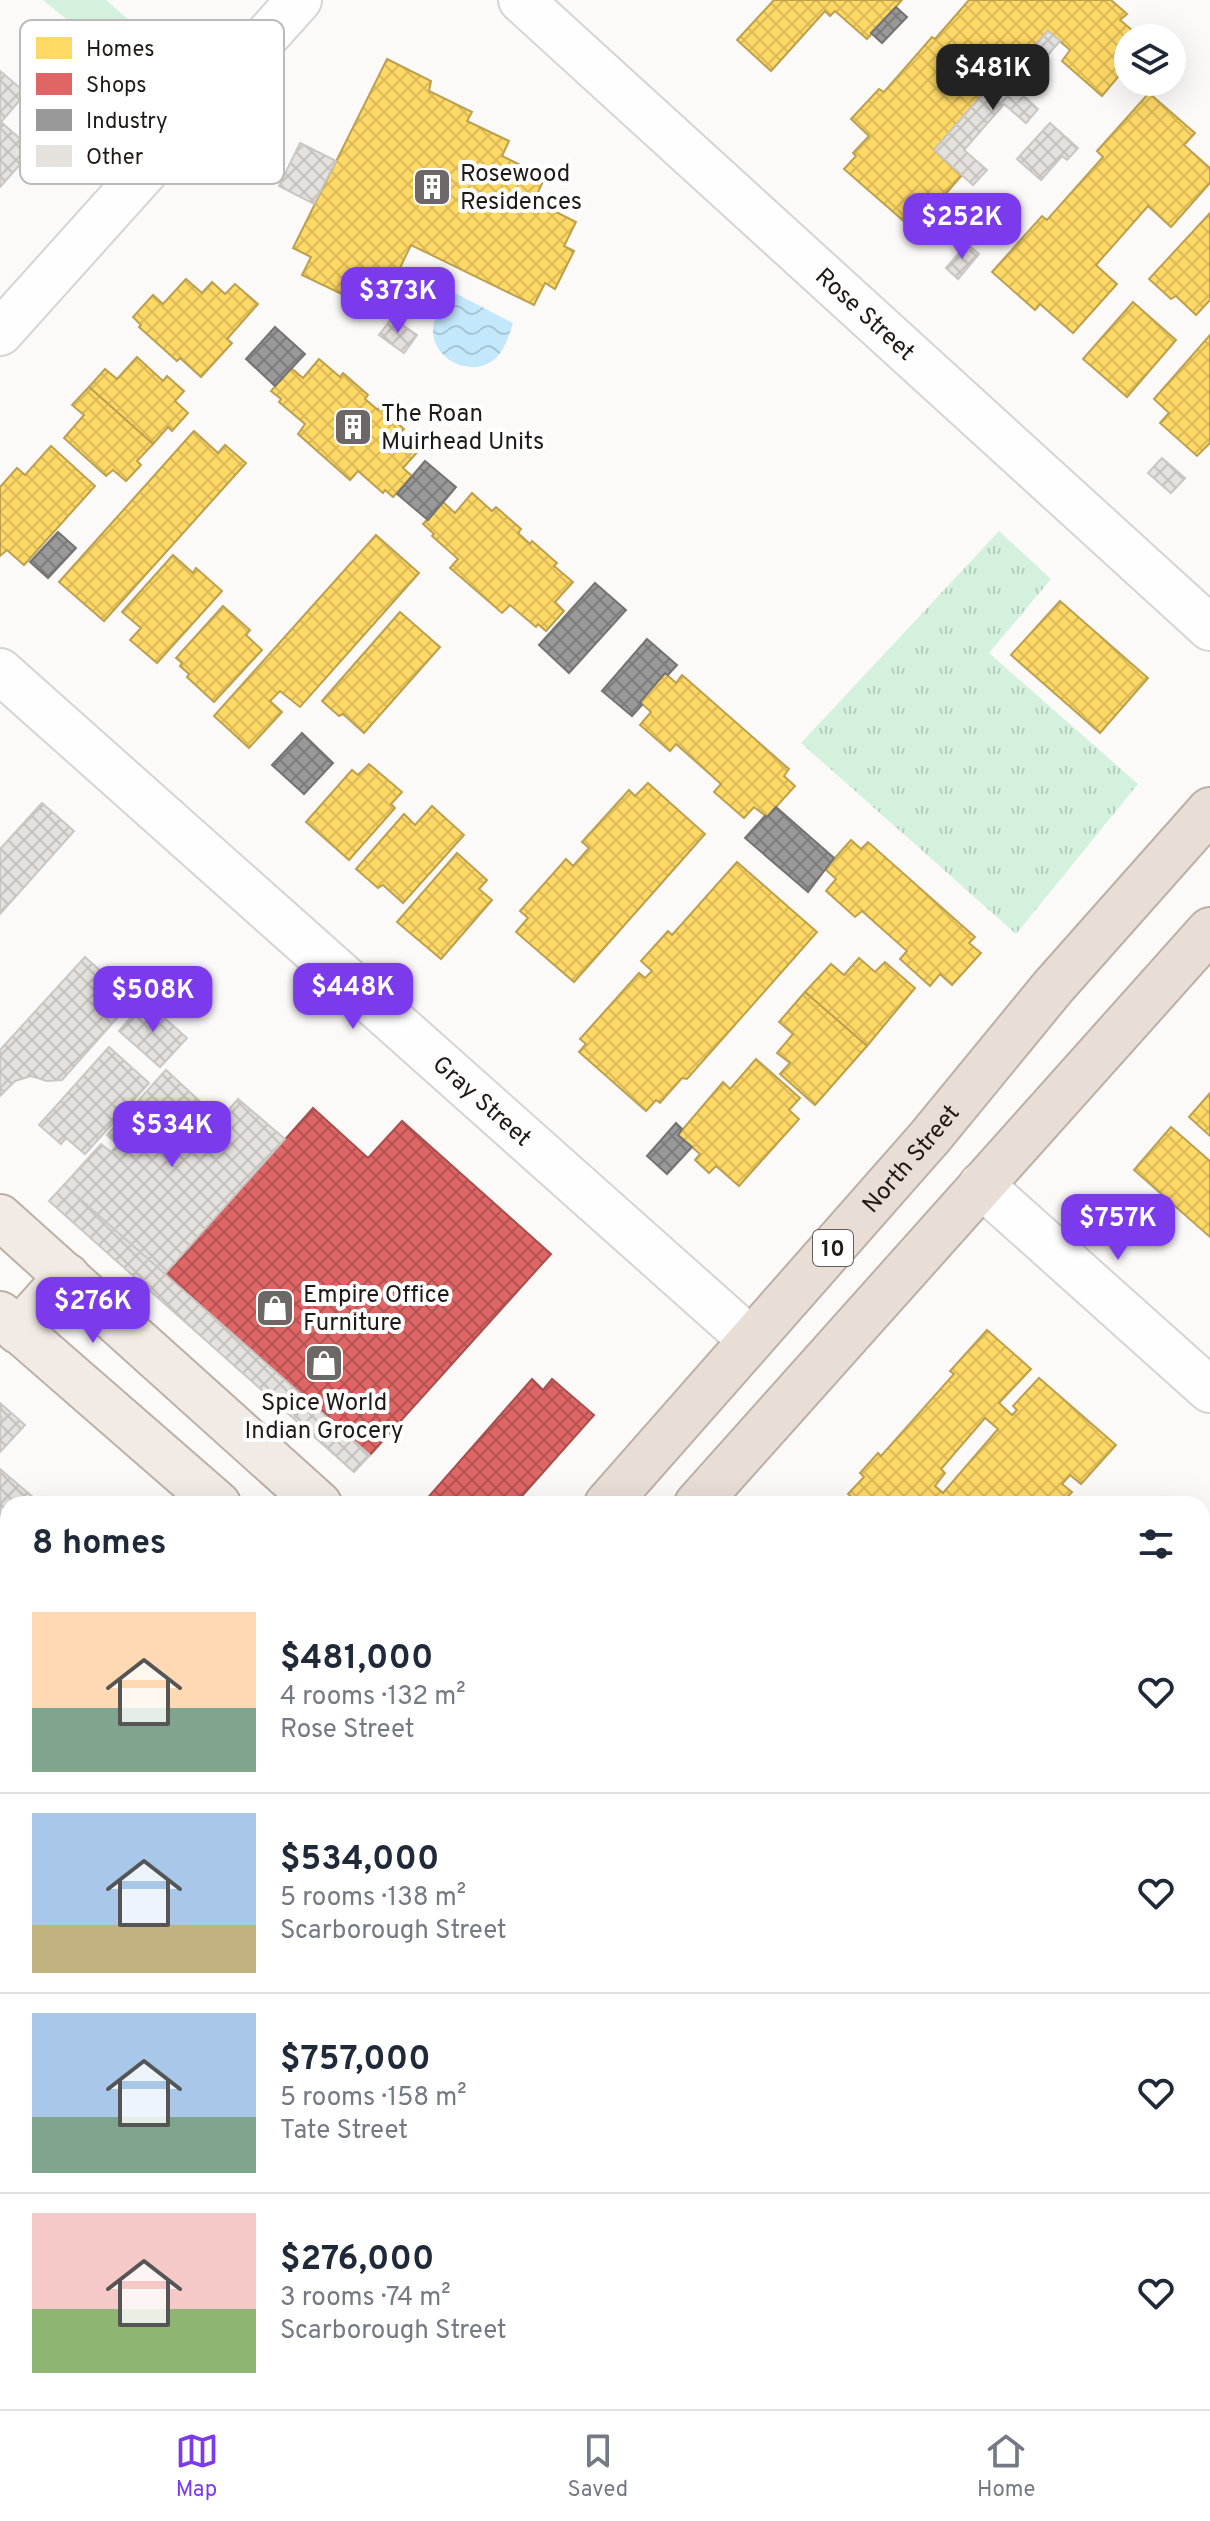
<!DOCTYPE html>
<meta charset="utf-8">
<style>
:root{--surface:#fff;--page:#f2f2f3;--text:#1f2937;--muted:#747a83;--line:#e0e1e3;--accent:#7c3aed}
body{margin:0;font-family:Overpass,sans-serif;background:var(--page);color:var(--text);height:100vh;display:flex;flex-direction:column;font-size:30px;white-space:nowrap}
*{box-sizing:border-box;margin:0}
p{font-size:26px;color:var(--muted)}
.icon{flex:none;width:44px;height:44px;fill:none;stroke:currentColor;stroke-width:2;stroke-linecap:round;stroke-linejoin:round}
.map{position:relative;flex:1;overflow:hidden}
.drawer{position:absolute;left:0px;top:1496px;width:1210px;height:914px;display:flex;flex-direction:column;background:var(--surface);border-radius:24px 24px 0 0;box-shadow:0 8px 32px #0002}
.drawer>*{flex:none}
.fabs{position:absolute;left:1114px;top:24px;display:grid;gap:16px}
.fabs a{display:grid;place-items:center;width:72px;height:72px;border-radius:50%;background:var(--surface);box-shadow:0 8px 32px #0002;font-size:40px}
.price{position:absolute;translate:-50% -68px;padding:0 18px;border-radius:16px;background:var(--accent);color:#fff;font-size:26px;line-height:52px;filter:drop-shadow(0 2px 4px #0008)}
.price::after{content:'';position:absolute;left:50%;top:48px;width:24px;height:18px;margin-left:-12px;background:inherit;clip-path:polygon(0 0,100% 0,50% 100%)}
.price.selected{background:#222;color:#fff}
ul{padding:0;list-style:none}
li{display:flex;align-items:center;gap:24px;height:200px;padding:0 32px}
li+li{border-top:2px solid var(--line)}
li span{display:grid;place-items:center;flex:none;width:224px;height:160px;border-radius:0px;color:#555}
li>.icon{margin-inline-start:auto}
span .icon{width:96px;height:96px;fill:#fffc;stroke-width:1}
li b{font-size:34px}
h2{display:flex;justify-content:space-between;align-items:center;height:96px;padding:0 32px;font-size:34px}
.tabs{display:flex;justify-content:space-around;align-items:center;height:112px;border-top:2px solid var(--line);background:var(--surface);font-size:22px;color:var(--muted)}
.tabs a{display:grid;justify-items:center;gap:4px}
.tabs .selected{color:var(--accent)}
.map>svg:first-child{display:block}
.grass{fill:url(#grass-tufts)}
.garden{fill:#d4f1dd}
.water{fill:url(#water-waves)}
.homes{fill:url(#homes-cross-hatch);stroke:#bca04e;stroke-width:2;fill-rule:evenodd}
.shops{fill:url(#shops-cross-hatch);stroke:#a64f4e;stroke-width:2}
.industry{fill:url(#industry-cross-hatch);stroke:#757372;stroke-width:2}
.building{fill:url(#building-cross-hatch);stroke:#cac6c3;stroke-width:2}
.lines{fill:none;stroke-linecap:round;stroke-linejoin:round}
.minor-casing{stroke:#d7d3d0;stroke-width:48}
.major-casing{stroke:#bcafa5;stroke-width:48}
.highway-casing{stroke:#bcafa5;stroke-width:48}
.minor{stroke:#fffefe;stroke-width:44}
.major{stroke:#f2ebe5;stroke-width:44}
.highway{stroke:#e9ded5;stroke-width:44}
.labels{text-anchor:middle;stroke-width:8;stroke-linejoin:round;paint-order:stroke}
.shield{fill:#fff;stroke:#635f5c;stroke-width:2}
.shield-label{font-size:22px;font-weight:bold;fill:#201a16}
.poi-label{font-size:24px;fill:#201a16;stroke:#fff;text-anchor:start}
.street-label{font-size:24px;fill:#201a16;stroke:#fff}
.key{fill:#fff;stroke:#bcbab9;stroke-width:2}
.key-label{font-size:22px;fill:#201a16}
</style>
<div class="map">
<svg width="1210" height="2409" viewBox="0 0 1210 2409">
<defs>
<pattern id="grass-tufts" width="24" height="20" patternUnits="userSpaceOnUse" patternTransform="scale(2)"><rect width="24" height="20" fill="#d4f1dd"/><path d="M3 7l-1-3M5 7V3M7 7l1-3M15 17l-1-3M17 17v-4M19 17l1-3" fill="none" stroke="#b6cebd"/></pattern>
<pattern id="water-waves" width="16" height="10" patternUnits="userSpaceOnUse" patternTransform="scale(2)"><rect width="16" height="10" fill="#c3e8fb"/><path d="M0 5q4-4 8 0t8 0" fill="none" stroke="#a7c6d6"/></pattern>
<pattern id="homes-cross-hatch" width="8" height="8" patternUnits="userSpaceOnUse" patternTransform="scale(2)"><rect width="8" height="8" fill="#ffd966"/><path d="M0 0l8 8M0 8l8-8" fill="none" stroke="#daba58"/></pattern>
<pattern id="shops-cross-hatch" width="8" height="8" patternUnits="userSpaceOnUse" patternTransform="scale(2)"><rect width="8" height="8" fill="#e06666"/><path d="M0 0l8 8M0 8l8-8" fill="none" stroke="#b55353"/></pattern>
<pattern id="industry-cross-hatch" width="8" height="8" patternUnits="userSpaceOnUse" patternTransform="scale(2)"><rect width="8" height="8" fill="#999"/><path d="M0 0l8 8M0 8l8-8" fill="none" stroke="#7c7c7c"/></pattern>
<pattern id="building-cross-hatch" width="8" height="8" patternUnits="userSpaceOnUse" patternTransform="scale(2)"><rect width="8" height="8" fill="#e5e2de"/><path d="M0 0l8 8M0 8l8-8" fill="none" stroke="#c4c1be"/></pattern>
</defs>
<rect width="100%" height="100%" fill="#fcfaf8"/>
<!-- grass -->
<path class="grass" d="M 999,531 L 1051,579 L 989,653 L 1138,784 L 1016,934 L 801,743 Z"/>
<!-- garden -->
<path class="garden" d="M 43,0 L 106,0 L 161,48 L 137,77 Z"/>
<!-- water -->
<path class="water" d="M 453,292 L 513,323 C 509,335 505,349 497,357 C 474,380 432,361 433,329 C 433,323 436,317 438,311 L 450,304 Z"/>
<!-- homes -->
<g class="homes">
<path d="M 774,0 L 902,0 L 867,39 L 835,11 L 830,16 L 825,11 L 771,71 L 737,40 Z"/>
<path d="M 969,0 L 1111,0 L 1127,14 L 1120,20 L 1132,30 L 1126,37 L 1128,65 L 1102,96 L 1062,61 L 1070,50 L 1048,31 L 995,91 L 990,86 L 934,150 L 962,175 L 914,230 L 844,169 L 856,156 L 853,153 L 869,136 L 851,119 L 879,89 L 884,92 L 932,37 L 935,39 Z"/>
<path d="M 387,59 L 431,81 L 429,91 L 472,112 L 467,121 L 509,141 L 502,156 L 545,177 L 534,201 L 576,222 L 564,246 L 574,251 L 555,289 L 545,283 L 534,305 L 411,245 L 398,272 L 394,271 L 382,294 L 360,283 L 352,299 L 302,275 L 311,257 L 293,248 Z"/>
<path d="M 1149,93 L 1195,133 L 1184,145 L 1210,168 L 1210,183 L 1171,227 L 1148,206 L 1096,265 L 1117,284 L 1073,333 L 1040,304 L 1035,310 L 992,272 L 1042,216 L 1047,220 L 1103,157 L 1097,151 Z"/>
<path d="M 1210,213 L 1210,300 L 1196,315 L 1176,296 L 1171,299 L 1149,279 Z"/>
<path d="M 186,279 L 202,293 L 212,282 L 225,294 L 235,284 L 258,304 L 227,339 L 232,343 L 201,377 L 180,358 L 177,361 L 139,327 L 141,325 L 133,317 L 153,295 L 163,304 Z"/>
<path d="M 1133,302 L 1176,340 L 1127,397 L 1083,359 Z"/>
<path d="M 1210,335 L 1210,443 L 1197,456 L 1160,423 L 1169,413 L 1154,399 Z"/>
<path d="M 137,357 L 163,381 L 167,376 L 184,391 L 175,401 L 188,413 L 172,431 L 168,427 L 153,444 L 89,387 L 105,369 L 117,379 Z"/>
<path d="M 319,359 L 340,377 L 343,373 L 368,395 L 365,399 L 378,410 L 379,407 L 404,429 L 401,432 L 420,449 L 403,468 L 412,476 L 393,497 L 385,490 L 383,493 L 358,471 L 350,480 L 298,434 L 305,424 L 279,402 L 281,399 L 271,391 L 291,368 L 303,378 Z"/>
<path d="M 89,387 L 153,444 L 137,461 L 141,465 L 126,481 L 113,470 L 106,476 L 64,438 L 84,415 L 72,405 Z"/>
<path d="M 194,431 L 218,453 L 225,445 L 246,463 L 104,621 L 59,582 Z"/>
<path d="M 51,446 L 95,486 L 24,565 L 7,550 L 0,556 L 0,487 L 17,468 L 25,475 Z"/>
<path d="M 472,493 L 492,511 L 496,507 L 521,529 L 518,533 L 530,544 L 532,541 L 557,563 L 554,566 L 573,582 L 555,602 L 564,611 L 546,631 L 538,624 L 536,627 L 510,605 L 502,613 L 450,568 L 458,559 L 432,536 L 434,534 L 423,524 L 443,502 L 455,513 Z"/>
<path d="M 376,535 L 419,573 L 300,707 L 280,691 L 270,701 L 282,712 L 249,748 L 214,716 Z"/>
<path d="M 173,555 L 193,573 L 196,568 L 222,591 L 157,663 L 130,640 L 141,628 L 122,612 Z"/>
<path d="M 1060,601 L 1148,678 L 1100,733 L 1011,655 Z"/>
<path d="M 223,606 L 250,630 L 246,635 L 262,650 L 214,702 L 187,677 L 189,674 L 180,666 L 182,663 L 176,658 Z"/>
<path d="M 400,612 L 440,647 L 364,733 L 343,714 L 339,716 L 322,701 Z"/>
<path d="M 665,673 L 676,683 L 682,675 L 789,769 L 784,776 L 795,786 L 767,817 L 754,807 L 744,818 L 714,792 L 721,784 L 676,744 L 670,751 L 640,725 L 651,712 L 640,702 Z"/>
<path d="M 369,764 L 402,792 L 391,804 L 395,808 L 349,860 L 306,822 L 352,770 L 358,775 Z"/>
<path d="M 648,783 L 705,834 L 574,982 L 516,932 L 528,918 L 520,911 L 566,859 L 573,866 L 589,848 L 582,842 L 629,790 L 635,796 Z"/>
<path d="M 432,806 L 464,835 L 403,903 L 383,885 L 378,888 L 356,869 L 404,814 L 415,825 Z"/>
<path d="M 851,840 L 861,849 L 868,842 L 975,937 L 969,943 L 981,953 L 952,985 L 940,974 L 930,986 L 900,959 L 907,951 L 862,911 L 855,917 L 826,891 L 836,879 L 825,869 Z"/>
<path d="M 457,853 L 487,880 L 479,889 L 492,900 L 441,959 L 397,922 Z"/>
<path d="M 737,862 L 817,932 L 687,1079 L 682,1078 L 660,1103 L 656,1100 L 646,1111 L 579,1052 L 586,1044 L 580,1039 L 639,973 L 645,978 L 652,971 L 641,961 L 668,931 L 672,935 Z"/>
<path d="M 859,958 L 875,972 L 885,962 L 915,988 L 867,1046 L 805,992 L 831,964 L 844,975 Z"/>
<path d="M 805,992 L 867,1046 L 815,1105 L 780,1074 L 790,1063 L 777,1053 L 793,1034 L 779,1022 Z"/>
<path d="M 756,1059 L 800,1098 L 789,1110 L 799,1119 L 739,1186 L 716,1166 L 709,1173 L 695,1160 L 700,1154 L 678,1135 L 723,1082 L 730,1089 Z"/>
<path d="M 1210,1093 L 1210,1136 L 1189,1117 Z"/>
<path d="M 1171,1127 L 1210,1161 L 1210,1237 L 1134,1170 Z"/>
<path d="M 987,1330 L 1031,1369 L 999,1403 L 1012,1415 L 1017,1410 L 1013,1406 L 1039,1378 L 1116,1445 L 1081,1484 L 1070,1475 L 1062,1484 L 1072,1492 L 1061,1504 L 1030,1504 L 1024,1499 L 1020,1504 L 920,1504 L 912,1497 L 906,1504 L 860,1504 L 848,1494 L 864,1477 L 860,1473 L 878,1453 L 881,1456 L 954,1374 L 950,1371 ZM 985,1418 L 998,1429 L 943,1493 L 935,1486 L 945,1473 L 941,1469 Z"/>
<path d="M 1202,1519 L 1210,1526 L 1210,1541 L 1202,1550 Z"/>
<path d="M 1210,1565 L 1210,1638 L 1202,1647 L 1202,1574 Z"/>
<path d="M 1210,1734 L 1210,1775 L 1202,1784 L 1202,1743 Z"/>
<path d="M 0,1803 L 8,1810 L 8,1913 L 0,1906 Z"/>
<path d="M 1202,2056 L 1210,2063 L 1210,2141 L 1202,2150 Z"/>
<path d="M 21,2402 L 91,2402 L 99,2409 L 29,2409 Z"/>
<path d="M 356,2402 L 427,2402 L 423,2406 L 426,2409 L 349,2409 Z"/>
<path d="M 949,2402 L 1005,2402 L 1013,2409 L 945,2409 Z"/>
</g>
<!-- shops -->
<g class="shops">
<path d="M 313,1108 L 368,1158 L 402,1121 L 551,1254 L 370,1455 L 165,1274 Z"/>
<path d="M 532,1379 L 543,1390 L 552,1379 L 594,1415 L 515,1504 L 427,1504 L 424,1502 Z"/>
</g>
<!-- industry -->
<g class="industry">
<path d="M 896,7 L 907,17 L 882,43 L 871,33 Z"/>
<path d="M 275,327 L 305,354 L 275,386 L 246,359 Z"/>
<path d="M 425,461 L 456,487 L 428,520 L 397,494 Z"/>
<path d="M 58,532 L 76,548 L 48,578 L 30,562 Z"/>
<path d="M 595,583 L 626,610 L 569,673 L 539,645 Z"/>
<path d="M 647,639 L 677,665 L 668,675 L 665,673 L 640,702 L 642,705 L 632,716 L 602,691 Z"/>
<path d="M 302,733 L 333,763 L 304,794 L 272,765 Z"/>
<path d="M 776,807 L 834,858 L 808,892 L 745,838 L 765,816 L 767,817 Z"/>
<path d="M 676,1123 L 682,1129 L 678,1135 L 692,1147 L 667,1174 L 647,1156 Z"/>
</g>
<!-- building -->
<g class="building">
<path d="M 1048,31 L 1060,41 L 1017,90 L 1038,109 L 1026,123 L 1004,104 L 964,150 L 987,170 L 973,185 L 934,150 L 990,86 L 995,91 Z"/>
<path d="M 0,71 L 26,93 L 1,122 L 33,150 L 0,187 Z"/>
<path d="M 1050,123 L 1078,148 L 1067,160 L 1062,156 L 1041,180 L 1017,159 Z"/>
<path d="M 300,143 L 336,161 L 314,204 L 279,186 Z"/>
<path d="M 967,244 L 979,254 L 958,279 L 946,268 Z"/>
<path d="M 392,318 L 417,335 L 404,353 L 379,335 Z"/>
<path d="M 1162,458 L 1185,478 L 1171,493 L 1148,473 Z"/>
<path d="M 42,803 L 74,831 L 0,914 L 0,849 Z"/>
<path d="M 85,957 L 133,1000 L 62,1080 L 47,1081 L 31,1076 L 15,1081 L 0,1096 L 0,1050 Z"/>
<path d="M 145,1001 L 187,1038 L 160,1067 L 119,1031 Z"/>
<path d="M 109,1047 L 149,1083 L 85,1154 L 66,1138 L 61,1144 L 39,1125 Z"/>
<path d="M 166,1070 L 220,1120 L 238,1099 L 285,1139 L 165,1274 L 64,1185 L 101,1144 L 111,1152 L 118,1145 L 107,1135 Z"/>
<path d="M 64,1185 L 370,1455 L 354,1472 L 49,1201 Z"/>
<path d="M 0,1403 L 25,1425 L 0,1452 L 0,1421 L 2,1418 L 0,1416 Z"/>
<path d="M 0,1469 L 41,1504 L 8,1504 L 8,1543 L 0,1552 Z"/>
<path d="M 8,1668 L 8,1764 L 0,1757 L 0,1677 Z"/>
</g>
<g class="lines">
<!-- minor casing -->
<g class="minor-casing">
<g id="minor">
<path id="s1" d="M 521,0 L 1210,628"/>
<path d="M 0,333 L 299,0"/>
<path id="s2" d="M 0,671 L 751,1340"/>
<path d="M 981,1185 L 1210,1390"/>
<path d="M 137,2402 L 145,2409"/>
</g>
</g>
<!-- major casing -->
<g class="major-casing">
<g id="major">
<path d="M 0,1217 L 319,1504"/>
<path d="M 0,1314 L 218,1504"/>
<path d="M 18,1331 L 67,1276"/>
<path d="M 1202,2291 L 1210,2298"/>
<path d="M 1202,2391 L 1210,2399"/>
</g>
</g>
<!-- highway casing -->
<g class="highway-casing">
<g id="highway">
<path id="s3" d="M 607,1504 L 930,1137 L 1053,987 L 1210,810"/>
<path d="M 697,1504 L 1210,930"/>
<path d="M 0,2180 L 8,2172"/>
<path d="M 0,2282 L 8,2273"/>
</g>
</g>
<!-- minor -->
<use href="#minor" class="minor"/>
<!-- major -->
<use href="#major" class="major"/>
<!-- highway -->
<use href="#highway" class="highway"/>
</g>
<!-- icons -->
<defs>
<g id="building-square" transform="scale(2)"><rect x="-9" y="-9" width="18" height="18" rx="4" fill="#6d6865" stroke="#fff"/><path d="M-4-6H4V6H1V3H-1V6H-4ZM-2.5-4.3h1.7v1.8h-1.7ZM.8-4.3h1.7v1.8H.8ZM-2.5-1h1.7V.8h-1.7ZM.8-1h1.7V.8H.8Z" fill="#fff"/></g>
<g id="shop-square" transform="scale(2)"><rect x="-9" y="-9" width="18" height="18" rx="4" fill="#6d6865" stroke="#fff"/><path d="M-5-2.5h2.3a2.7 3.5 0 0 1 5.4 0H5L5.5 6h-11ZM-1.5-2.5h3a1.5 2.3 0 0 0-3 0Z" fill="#fff"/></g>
</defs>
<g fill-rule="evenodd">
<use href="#building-square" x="432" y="187"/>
<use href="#building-square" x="353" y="427"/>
<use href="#shop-square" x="275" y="1308"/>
<use href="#shop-square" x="324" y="1363"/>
</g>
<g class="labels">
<!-- shield labels -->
<rect class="shield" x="813" y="1230" width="40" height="36" rx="6"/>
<g class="shield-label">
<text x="833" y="1256">10</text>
</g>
<!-- poi labels -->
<g class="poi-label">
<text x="460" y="181">Rosewood<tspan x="460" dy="28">Residences</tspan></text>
<text x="381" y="421">The Roan<tspan x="381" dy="28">Muirhead Units</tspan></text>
<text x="303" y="1302">Empire Office<tspan x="303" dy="28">Furniture</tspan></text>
<text x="324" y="1410" text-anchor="middle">Spice World<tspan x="324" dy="28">Indian Grocery</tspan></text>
</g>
<!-- street labels -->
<g class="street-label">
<text dy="8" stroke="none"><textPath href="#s1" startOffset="466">Rose Street</textPath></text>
<text dy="8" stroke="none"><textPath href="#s2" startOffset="646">Gray Street</textPath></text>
<text dy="8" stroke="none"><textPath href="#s3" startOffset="460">North Street</textPath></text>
</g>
</g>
<!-- legend -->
<rect x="20" y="20" width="264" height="164" rx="12" class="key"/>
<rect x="36" y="37" width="36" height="22" fill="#ffd966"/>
<rect x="36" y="73" width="36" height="22" fill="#e06666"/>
<rect x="36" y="109" width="36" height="22" fill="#999"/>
<rect x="36" y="145" width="36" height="22" fill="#e5e2de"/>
<g class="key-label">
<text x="86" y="56">Homes</text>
<text x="86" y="92">Shops</text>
<text x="86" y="128">Industry</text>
<text x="86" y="164">Other</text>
</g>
</svg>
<div class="fabs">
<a><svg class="icon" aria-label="layers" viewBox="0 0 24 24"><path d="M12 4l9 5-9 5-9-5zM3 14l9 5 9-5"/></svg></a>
</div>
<b class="price selected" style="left:993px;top:112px">$481K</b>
<b class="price" style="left:962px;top:261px">$252K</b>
<b class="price" style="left:398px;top:335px">$373K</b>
<b class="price" style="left:353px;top:1031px">$448K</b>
<b class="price" style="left:153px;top:1034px">$508K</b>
<b class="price" style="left:172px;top:1169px">$534K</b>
<b class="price" style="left:1118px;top:1262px">$757K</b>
<b class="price" style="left:93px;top:1345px">$276K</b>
<section class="drawer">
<h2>8 homes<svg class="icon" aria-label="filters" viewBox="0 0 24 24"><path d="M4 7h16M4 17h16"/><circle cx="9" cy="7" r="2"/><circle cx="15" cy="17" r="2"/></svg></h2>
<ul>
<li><span style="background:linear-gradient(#ffd9b3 60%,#7fa58c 0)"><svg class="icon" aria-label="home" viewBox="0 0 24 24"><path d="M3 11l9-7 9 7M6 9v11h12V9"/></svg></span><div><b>$481,000</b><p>4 rooms · 132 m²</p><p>Rose Street</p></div><svg class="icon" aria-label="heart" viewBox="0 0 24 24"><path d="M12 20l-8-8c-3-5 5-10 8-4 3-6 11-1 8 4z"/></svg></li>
<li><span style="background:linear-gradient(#a9c7e8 70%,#c2b280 0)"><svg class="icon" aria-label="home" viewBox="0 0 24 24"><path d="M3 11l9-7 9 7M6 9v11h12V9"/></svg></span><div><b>$534,000</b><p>5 rooms · 138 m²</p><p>Scarborough Street</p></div><svg class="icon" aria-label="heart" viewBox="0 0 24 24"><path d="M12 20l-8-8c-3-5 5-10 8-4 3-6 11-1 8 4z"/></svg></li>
<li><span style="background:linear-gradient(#a9c7e8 65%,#7fa58c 0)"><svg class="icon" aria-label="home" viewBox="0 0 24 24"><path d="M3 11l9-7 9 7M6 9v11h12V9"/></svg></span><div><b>$757,000</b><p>5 rooms · 158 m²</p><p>Tate Street</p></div><svg class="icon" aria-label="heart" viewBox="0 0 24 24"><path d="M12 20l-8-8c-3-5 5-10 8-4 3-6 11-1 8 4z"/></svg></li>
<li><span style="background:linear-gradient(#f6c9c9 60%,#8fb573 0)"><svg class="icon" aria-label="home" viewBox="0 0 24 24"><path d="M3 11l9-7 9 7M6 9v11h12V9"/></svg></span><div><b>$276,000</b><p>3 rooms · 74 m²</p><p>Scarborough Street</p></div><svg class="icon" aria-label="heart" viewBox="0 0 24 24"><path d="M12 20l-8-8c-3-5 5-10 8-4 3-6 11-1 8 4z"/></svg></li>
</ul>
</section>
</div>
<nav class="tabs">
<a class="selected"><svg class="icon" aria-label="map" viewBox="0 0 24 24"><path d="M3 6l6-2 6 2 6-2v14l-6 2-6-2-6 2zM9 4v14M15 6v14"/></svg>Map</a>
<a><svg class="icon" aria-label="saved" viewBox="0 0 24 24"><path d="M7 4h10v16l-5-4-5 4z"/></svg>Saved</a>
<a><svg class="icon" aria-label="home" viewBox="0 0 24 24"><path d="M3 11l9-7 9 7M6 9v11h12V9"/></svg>Home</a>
</nav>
